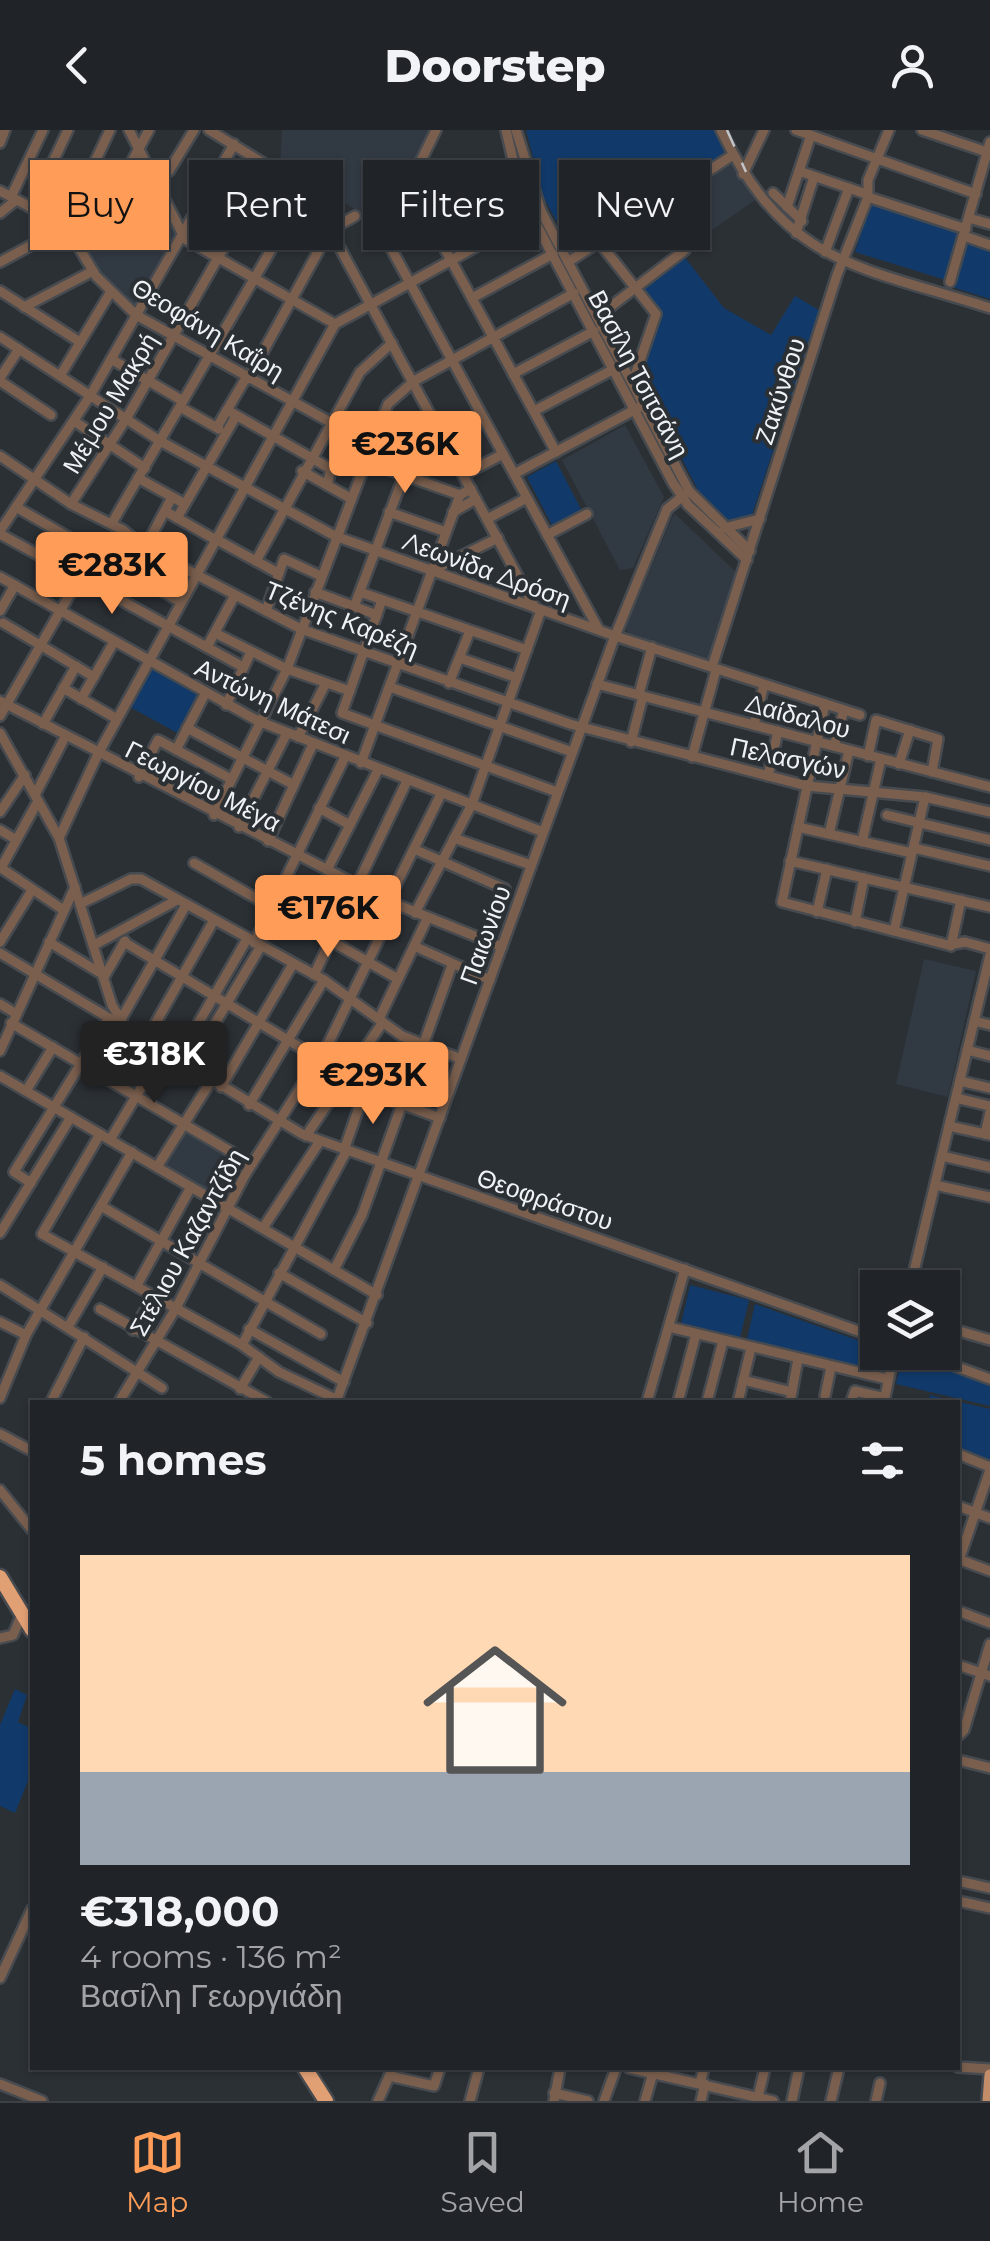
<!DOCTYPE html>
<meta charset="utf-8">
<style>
:root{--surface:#202428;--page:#2d3034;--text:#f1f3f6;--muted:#a2a4a8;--line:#3d4145;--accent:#fe9c58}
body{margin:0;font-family:Montserrat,sans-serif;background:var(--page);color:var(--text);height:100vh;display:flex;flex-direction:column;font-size:38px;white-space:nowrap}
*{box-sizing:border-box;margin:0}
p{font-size:32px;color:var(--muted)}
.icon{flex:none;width:55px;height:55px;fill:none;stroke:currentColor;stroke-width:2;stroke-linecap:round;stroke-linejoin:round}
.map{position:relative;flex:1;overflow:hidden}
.drawer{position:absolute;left:30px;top:1270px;width:930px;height:670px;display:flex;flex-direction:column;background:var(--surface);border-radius:0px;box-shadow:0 2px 8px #0004,0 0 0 2px var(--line)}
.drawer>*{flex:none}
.top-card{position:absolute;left:30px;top:30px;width:930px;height:90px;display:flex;gap:20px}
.buttons{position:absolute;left:860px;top:1140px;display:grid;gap:20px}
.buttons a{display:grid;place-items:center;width:100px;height:100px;border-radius:0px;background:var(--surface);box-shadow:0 2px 8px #0004,0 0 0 2px var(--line);font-size:50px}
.price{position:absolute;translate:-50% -85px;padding:0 22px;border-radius:10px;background:var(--accent);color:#111;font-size:32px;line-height:65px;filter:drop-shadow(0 2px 5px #0008)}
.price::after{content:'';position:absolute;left:50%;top:60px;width:30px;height:22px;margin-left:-15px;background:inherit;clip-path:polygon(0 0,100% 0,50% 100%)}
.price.on{background:#222;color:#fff}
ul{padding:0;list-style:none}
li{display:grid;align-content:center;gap:20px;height:530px;padding:0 50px}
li+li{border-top:2px solid var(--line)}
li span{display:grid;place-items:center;height:310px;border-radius:0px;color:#555}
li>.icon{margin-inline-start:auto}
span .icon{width:180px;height:180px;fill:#fffc;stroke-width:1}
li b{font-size:42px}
h2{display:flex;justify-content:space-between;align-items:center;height:120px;padding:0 50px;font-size:42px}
.pill{padding:0 35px;border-radius:0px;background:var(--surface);box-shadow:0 2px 8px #0004,0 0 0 2px var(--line);font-size:35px;line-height:90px}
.pill.on{background:var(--accent);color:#111}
header{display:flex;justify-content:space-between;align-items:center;height:130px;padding:0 50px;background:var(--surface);font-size:45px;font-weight:800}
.menu{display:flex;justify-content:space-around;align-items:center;height:140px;border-top:2px solid var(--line);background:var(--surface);font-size:28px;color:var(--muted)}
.menu a{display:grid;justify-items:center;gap:5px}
.menu .on{color:var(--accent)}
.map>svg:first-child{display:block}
.built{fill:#313943}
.green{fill:#113a6a}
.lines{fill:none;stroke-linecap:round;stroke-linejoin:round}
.minor-casing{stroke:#474b50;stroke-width:14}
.major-casing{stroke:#474b50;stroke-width:16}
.highway-casing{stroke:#474b50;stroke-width:19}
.minor{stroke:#7a5f4e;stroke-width:9}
.major{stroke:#c48d6a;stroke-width:11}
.highway{stroke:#e19f74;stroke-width:14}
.rail{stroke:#c1c4c8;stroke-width:2.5;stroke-dasharray:18 18;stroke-linecap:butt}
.labels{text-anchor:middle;stroke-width:8;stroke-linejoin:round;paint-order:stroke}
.street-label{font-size:25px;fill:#f0f3f6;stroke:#2b3035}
</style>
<header><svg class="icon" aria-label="back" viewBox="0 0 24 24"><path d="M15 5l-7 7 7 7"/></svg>Doorstep<svg class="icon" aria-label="person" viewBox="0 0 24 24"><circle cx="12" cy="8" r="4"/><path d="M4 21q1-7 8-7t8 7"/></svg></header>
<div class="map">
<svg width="990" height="1971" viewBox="0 0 990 1971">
<rect width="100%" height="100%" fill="#2b3035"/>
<!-- built -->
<g class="built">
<path d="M 282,0 L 432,0 L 383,95 L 280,36 Z"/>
<path d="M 732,33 L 757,69 L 694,112 L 666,76 Z"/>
<path d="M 150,57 L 177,108 L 136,179 L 96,138 L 77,96 Z"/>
<path d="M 625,295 L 664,367 L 633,438 L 620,440 L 562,330 Z"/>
<path d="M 674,383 L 738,444 L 710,530 L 632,506 L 625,499 Z"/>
<path d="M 924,829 L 976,841 L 948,967 L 896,954 Z"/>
<path d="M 186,999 L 249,1035 L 226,1074 L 162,1037 Z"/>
</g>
<!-- green -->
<g class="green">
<path d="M 526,0 L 715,0 L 725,23 L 573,123 L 543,66 Z"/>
<path d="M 871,73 L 963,103 L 949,151 L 855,122 Z"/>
<path d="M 966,111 L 990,118 L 990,169 L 952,157 Z"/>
<path d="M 683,125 L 724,178 L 771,205 L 795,166 L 819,180 L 751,388 L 733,395 L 699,362 L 640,247 L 660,182 L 641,157 Z"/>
<path d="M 556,331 L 583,383 L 554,399 L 527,347 Z"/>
<path d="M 152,537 L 202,565 L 181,605 L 130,577 Z"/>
<path d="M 690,1155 L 749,1170 L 740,1208 L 681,1194 Z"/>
<path d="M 755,1174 L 877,1217 L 872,1240 L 747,1209 Z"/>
<path d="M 903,1223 L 990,1251 L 990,1276 L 896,1254 Z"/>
<path d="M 930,1265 L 990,1279 L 990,1330 L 958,1318 L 958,1272 L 928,1272 Z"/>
<path d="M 15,1559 L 27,1565 L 18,1592 L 32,1599 L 32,1641 L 15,1683 L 0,1676 L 0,1595 Z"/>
</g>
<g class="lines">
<!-- minor casing -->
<g class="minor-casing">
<g id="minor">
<path d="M 129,0 L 185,109 L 335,194"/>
<path d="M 209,0 L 309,61 L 535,478"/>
<path d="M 436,0 L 411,51 L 412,59 L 556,322"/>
<path d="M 506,0 L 515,39 L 532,86 L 673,353 L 688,375 L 747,430"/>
<path d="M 516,0 L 541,81 L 689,361 L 750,421"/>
<path d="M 721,0 C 786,136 860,136 990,178"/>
<path d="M 796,0 L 976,64"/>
<path d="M 922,0 L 987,22"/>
<path d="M 0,13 L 5,0"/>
<path d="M 799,41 L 866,64"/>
<path d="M 743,44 L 764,0"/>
<path d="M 0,61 L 66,96 L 96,146 L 136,185 L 370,314"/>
<path d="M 773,63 L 802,91"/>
<path d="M 11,67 L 43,0"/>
<path d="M 868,67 L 966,99"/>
<path d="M 111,70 L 149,0"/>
<path d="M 787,77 L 811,5"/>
<path d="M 31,78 L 68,0"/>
<path d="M 0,83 L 16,70"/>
<path d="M 969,88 L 990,94"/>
<path d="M 430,91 L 480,63"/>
<path d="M 65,95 L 110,0"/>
<path d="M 380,98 L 599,500"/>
<path d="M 796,103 L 814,47"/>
<path d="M 964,106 L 990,115"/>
<path d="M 599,112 L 656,184 L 635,245"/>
<path d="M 825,122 L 849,58"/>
<path d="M 0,132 L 169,41 L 194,0"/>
<path d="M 568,132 L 733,25"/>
<path d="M 950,152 L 990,12"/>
<path d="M 0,161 L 80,212"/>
<path d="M 472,168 L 553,124"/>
<path d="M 24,177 L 93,141"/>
<path d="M 597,187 L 685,120 L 652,78"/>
<path d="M 0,207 L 160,311 L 335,406 L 615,506 L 860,585"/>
<path d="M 111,229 L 183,271"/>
<path d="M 513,244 L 594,201"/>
<path d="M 60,246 L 110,163"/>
<path d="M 0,248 L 19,219"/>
<path d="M 248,249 L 330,100 L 355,86"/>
<path d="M 0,251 L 51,285"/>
<path d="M 180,277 L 219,299"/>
<path d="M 227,280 L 331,339 L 327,355"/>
<path d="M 534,281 L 614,239"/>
<path d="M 74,291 L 145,338"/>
<path d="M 217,297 L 246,248"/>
<path d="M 0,326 L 71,374 L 123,400 L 145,418 L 301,499 L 570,594 L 807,656 L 925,667 L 990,682"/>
<path d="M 364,331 L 460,365"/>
<path d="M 302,341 L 350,368"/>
<path d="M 514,344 L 640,277"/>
<path d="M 463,345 L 503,324"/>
<path d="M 138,348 L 185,374"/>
<path d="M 71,374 L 126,289 L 271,35"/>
<path d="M 16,377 L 181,472"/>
<path d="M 165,381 L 216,410"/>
<path d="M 389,382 L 446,402"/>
<path d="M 453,382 L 476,369"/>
<path d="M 177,388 L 236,286"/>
<path d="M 487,389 L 527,368"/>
<path d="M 112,393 L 307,58"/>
<path d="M 724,398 L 760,389"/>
<path d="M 0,401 L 90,266 L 234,14"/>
<path d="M 0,404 L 243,537"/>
<path d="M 547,405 L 587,384"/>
<path d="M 221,412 L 278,443"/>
<path d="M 145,418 L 172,367"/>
<path d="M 256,431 L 360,242 L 392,213"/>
<path d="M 431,441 L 498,408"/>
<path d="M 0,447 L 258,591 L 543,702"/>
<path d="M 149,453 L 163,428"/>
<path d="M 315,462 L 377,485"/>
<path d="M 360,462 L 527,520"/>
<path d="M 115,467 L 129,442"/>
<path d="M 382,470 L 342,583 L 557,662"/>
<path d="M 354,477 L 417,311 L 433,288"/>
<path d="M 0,481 L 15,455"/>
<path d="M 266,481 L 284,429 L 321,446"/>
<path d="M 3,493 L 94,547"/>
<path d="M 215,503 L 287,539 L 350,561"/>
<path d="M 207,517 L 235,465"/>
<path d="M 460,528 L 517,548"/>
<path d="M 712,537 L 837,145 L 868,67 L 868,50 L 889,0"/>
<path d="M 449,553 L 470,501"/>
<path d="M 597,554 L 990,657"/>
<path d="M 390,557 L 572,622"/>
<path d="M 63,558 L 117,589"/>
<path d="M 639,564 L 652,517"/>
<path d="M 81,569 L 114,512"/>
<path d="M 0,571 L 388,771 L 502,817"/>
<path d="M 825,574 L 782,772 L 948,815 L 965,812 L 990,819"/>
<path d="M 226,575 L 251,522"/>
<path d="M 0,586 L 94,422"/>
<path d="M 43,594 L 76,536"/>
<path d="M 754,595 L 764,555"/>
<path d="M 187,598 L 294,655"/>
<path d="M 0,603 L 59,708 L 112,875 L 125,897 L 302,1004 L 878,1208"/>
<path d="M 298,607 L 326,553"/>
<path d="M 631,612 L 643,566"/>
<path d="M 834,616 L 844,580"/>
<path d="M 176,620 L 205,564"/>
<path d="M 868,626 L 876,590 L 938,609 L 932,642"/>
<path d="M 692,627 L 716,540"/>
<path d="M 361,633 L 460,365 L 471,359"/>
<path d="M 899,634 L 910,600"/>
<path d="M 768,646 L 778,601"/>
<path d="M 139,647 L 158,610 L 231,649"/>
<path d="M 35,665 L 65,607"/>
<path d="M 38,671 L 1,738 L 62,779"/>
<path d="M 319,678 L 350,695"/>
<path d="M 0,682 L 25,645"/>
<path d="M 214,685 L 287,539 L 388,274 L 414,251 L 574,163"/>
<path d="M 887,685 L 990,710"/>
<path d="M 239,697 L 287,603"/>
<path d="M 798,697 L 912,723"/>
<path d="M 0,700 L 15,709"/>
<path d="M 829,704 L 849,621"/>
<path d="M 59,708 L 98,624 L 335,194 L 541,81"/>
<path d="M 454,708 L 531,735"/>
<path d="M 268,711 L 313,614"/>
<path d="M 862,712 L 881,629"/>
<path d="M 914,718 L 990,736"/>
<path d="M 414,719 L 505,759 L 486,812"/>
<path d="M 790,731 L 990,777"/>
<path d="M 194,733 L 398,849"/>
<path d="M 327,740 L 378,640"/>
<path d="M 388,771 L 441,664"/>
<path d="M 80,774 L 131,749 L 141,749 L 324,850 L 402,906 L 461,929"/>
<path d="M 817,782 L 827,739"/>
<path d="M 415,783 L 472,674 L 541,480"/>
<path d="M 855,792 L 864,748"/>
<path d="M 894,801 L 925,667"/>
<path d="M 0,812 L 32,760"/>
<path d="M 49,812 L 102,844"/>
<path d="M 124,812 L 318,928"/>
<path d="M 254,813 L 345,627"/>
<path d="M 94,815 L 177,770"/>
<path d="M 414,816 L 490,850"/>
<path d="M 951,816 L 961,770"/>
<path d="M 0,823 L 114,891"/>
<path d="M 314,845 L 407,651"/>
<path d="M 104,847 L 125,811"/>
<path d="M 0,874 L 15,883"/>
<path d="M 379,889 L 427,789"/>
<path d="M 120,891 L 186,775"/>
<path d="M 974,891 L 990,895"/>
<path d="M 11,893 L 252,1034"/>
<path d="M 146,910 L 214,790"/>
<path d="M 328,914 L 355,931"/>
<path d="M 967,920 L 990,926"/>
<path d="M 0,921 L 75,757"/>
<path d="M 177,930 L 247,809"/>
<path d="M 189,937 L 261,816"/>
<path d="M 0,946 L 377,1165"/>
<path d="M 960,951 L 990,958"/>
<path d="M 221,957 L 293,834"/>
<path d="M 26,961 L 53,917"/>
<path d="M 366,961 L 440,988"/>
<path d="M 956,968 L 990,976"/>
<path d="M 249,975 L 324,850"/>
<path d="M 949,996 L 990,1005"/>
<path d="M 100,1004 L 42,1104 L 242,1215 L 279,1242 L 338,1270"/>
<path d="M 985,1004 L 990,982"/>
<path d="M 306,1006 L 383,892"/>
<path d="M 110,1010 L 163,921"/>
<path d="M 344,1020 L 371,943"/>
<path d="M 942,1026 L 990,1037"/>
<path d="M 157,1037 L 211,951"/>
<path d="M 31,1053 L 14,1042 L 109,888"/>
<path d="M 935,1055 L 990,1067"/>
<path d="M 101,1076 L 321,1204"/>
<path d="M 263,1098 L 320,1011"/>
<path d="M 0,1103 L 71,987"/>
<path d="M 334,1140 L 362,1085 L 452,835"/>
<path d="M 279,1143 L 367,1193"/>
<path d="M 0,1155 L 162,1258"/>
<path d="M 137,1155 L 191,1057"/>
<path d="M 910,1158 L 990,825"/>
<path d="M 100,1179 L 267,1272"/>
<path d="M 0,1192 L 26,1205"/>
<path d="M 942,1196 L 990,1210"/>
<path d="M 68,1197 L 103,1137"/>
<path d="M 669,1197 L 887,1249"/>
<path d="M 249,1199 L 344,1252"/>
<path d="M 133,1200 L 155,1165"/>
<path d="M 242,1215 L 347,1020"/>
<path d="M 917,1222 L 990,1249"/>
<path d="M 743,1250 L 792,1262"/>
<path d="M 240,1259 L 259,1227"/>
<path d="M 825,1266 L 831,1237"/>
<path d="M 0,1268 L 26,1205 L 132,1022"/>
<path d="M 51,1272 L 84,1207"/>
<path d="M 119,1272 L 176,1178 L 245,1045 L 328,914 L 396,774"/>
<path d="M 336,1272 L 615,506 L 667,379 L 689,361"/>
<path d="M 647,1272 L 685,1139"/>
<path d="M 678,1272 L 696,1204"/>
<path d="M 707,1272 L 723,1211"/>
<path d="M 738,1272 L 751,1218"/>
<path d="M 790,1272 L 798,1229"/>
<path d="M 851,1272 L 855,1261 L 885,1268"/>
<path d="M 884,1272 L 894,1222"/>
<path d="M 0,1304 L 32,1321"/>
<path d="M 958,1324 L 990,1337"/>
<path d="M 0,1360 L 32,1400"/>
<path d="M 958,1376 L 990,1388"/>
<path d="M 958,1429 L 990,1441"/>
<path d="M 958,1433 L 990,1340"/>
<path d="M 958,1481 L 990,1493"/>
<path d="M 0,1508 L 13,1505 L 22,1484"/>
<path d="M 958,1535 L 990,1546"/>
<path d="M 958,1606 L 964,1600 L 990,1514"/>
<path d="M 958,1630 L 990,1638"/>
<path d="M 958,1751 L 990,1758"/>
<path d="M 958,1771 L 990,1778"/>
<path d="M 0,1848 L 32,1779"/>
<path d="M 958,1937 L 990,1939"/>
<path d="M 629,1938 L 773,1971"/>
<path d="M 389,1946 L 434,1956 L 440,1938"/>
<path d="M 700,1953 L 704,1938"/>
<path d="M 0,1954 L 42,1971"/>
<path d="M 554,1963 L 588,1971"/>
<path d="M 758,1967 L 765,1938"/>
<path d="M 378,1971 L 393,1938"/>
<path d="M 470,1971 L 479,1938"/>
<path d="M 554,1971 L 560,1938"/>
<path d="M 604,1971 L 616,1938"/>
<path d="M 645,1971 L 653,1943"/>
<path d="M 701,1971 L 705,1954"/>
<path d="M 792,1971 L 799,1938"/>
<path d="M 831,1971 L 839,1938"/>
<path d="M 876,1971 L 880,1953"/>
</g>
</g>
<!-- major casing -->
<g class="major-casing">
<path id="major" d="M 988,1971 L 990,1945"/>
</g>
<!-- highway casing -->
<g class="highway-casing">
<g id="highway">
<path d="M 0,1447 L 32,1500"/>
<path d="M 305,1938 L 326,1971"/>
</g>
</g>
<!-- minor -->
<use href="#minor" class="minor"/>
<!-- major -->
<use href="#major" class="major"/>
<!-- highway -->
<use href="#highway" class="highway"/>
<!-- rail -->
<path class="rail" d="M 727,0 L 746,42"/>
</g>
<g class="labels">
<!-- street labels -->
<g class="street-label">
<text transform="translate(208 199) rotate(31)" y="9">Θεοφάνη Καΐρη</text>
<text transform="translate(639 244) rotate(62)" y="9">Βασίλη Τσιτσάνη</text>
<text transform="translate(780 261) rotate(-72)" y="9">Ζακύνθου</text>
<text transform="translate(110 273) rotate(-59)" y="9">Μέμου Μακρή</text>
<text transform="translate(487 440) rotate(20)" y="9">Λεωνίδα Δρόση</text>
<text transform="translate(342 489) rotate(22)" y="9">Τζένης Καρέζη</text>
<text transform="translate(273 571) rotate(25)" y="9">Αντώνη Μάτεσι</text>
<text transform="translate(798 586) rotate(15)" y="9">Δαίδαλου</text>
<text transform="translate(788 628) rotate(12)" y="9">Πελασγών</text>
<text transform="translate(203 656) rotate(27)" y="9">Γεωργίου Μέγα</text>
<text transform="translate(485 805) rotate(-70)" y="9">Παιωνίου</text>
<text transform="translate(545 1069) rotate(19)" y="9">Θεοφράστου</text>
<text transform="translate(187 1112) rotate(-61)" y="9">Στέλιου Καζαντζίδη</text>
</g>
</g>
</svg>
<div class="buttons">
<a><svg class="icon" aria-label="layers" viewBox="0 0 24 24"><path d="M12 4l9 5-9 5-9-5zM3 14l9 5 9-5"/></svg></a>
</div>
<b class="price" style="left:405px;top:366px">€236K</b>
<b class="price" style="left:112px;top:487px">€283K</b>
<b class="price" style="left:328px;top:830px">€176K</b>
<b class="price on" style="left:154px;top:976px">€318K</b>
<b class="price" style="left:373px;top:997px">€293K</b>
<div class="top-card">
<a class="pill on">Buy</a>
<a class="pill">Rent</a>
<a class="pill">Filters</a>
<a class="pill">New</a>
</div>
<section class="drawer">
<h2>5 homes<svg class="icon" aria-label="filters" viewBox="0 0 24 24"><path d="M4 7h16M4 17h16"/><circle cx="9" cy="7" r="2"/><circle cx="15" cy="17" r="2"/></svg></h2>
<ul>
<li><span style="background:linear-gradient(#ffd9b3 70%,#9aa5b1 0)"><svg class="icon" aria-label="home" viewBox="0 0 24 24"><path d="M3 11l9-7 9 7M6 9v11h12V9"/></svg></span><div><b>€318,000</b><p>4 rooms · 136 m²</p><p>Βασίλη Γεωργιάδη</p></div></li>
</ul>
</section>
</div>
<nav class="menu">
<a class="on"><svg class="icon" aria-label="map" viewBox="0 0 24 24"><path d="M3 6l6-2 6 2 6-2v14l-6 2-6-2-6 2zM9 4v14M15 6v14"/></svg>Map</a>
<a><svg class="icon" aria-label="saved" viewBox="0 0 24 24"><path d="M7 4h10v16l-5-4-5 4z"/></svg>Saved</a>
<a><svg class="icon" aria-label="home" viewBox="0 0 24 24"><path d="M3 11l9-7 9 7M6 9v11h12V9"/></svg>Home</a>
</nav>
